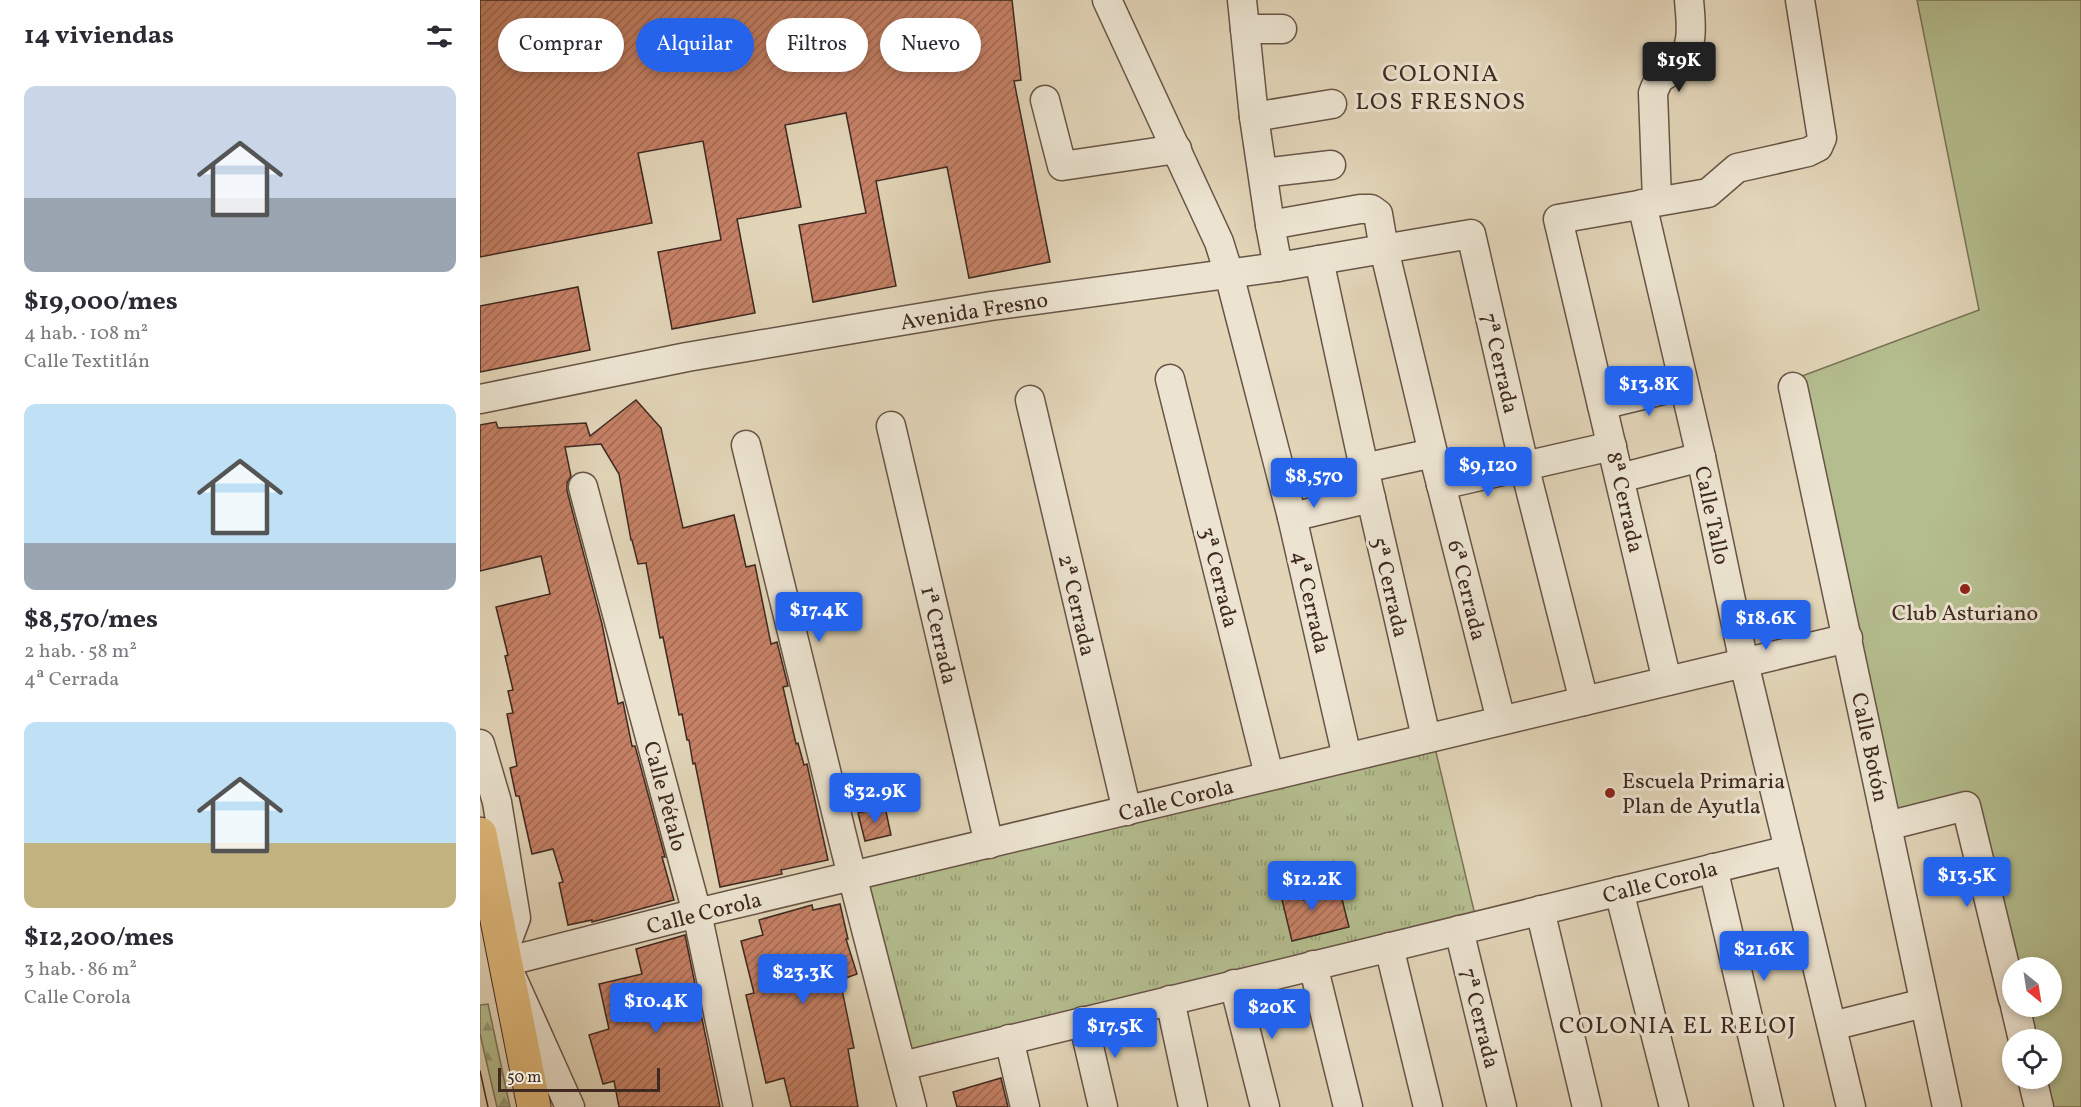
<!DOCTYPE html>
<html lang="es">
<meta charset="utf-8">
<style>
:root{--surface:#fff;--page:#f7f7f7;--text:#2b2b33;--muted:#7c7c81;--accent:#2563eb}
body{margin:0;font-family:Vollkorn,serif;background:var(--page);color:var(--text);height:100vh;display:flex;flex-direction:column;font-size:22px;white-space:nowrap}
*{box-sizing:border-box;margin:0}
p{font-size:20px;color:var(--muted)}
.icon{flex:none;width:33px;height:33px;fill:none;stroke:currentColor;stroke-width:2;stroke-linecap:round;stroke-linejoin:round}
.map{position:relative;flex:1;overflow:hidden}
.sheet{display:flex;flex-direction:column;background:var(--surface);width:480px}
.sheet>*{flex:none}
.top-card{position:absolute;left:18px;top:18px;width:570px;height:54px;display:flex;gap:12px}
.needle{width:39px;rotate:150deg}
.controls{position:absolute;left:1522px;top:957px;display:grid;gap:12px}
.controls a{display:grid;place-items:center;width:60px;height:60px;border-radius:50%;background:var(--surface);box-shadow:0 3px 9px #0003;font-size:30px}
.scale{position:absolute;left:18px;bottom:15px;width:162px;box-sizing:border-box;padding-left:6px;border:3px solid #3f2921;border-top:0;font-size:16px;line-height:21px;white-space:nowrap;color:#3f2921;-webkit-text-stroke:4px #ece4d1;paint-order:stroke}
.price{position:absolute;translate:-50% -51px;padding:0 14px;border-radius:6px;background:var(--accent);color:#fff;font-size:20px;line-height:39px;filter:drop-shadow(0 2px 3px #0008)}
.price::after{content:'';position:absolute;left:50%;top:36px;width:18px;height:14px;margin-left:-9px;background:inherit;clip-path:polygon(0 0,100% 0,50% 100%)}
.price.active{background:#222;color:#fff}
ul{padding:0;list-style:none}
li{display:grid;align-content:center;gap:12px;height:318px;padding:0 24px}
li span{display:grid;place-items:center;height:186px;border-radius:12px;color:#555}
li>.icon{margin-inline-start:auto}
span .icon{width:108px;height:108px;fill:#fffc;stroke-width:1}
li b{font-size:26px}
h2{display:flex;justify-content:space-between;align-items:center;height:72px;padding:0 24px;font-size:26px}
.tag{padding:0 21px;border-radius:27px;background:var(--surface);box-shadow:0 3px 9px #0003;font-size:21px;line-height:54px}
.tag.active{background:var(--accent);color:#fff}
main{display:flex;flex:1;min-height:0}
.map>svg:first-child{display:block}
.grass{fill:url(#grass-tufts);stroke:#7a7358;stroke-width:1.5}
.forest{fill:url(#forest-firs);stroke:#7a7358;stroke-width:1.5}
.pitch{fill:#b4bd8e;stroke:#7a7358;stroke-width:1.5}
.building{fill:url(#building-hatch);stroke:#3f2921;stroke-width:1.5}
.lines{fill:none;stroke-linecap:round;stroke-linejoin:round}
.minor-casing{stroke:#685447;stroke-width:31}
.highway-casing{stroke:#3f2921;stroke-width:35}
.minor{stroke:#ece4d1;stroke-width:28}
.highway{stroke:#e1ba7c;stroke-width:33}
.tram{stroke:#3f2921;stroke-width:1.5}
.poi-dot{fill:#8f2418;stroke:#ece4d1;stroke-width:2}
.labels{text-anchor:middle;stroke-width:6;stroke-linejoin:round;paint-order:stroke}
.street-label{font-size:22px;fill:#3f2921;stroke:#ece4d1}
.poi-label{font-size:22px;fill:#3f2921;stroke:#ece4d1}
.neighbourhood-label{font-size:24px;letter-spacing:1.5px;fill:#3f2921;stroke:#ece4d1}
</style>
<main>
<section class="sheet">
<h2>14 viviendas<svg class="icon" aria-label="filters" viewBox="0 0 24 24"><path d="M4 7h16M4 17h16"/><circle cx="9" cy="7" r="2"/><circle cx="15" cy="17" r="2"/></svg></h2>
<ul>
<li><span style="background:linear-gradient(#c9d6e8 60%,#9aa5b1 0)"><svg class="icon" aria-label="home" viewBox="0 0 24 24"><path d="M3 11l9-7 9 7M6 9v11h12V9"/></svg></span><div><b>$19,000/mes</b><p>4 hab. · 108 m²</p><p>Calle Textitlán</p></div></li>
<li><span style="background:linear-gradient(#bfe0f5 75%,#9aa5b1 0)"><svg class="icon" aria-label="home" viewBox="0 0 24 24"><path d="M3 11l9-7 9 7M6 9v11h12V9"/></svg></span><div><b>$8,570/mes</b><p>2 hab. · 58 m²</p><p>4ª Cerrada</p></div></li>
<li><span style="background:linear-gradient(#bfe0f5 65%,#c2b280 0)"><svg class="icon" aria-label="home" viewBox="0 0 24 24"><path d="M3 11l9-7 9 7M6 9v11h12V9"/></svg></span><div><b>$12,200/mes</b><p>3 hab. · 86 m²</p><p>Calle Corola</p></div></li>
</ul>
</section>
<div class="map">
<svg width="1601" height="1107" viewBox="0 0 1601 1107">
<defs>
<pattern id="grass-tufts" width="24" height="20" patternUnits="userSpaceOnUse" patternTransform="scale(1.5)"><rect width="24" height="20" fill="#b4bd8e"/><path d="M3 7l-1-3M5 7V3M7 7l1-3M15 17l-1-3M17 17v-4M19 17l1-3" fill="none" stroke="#949a74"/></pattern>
<pattern id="forest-firs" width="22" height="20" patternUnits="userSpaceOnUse" patternTransform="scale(1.5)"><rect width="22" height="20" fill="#b4bd8e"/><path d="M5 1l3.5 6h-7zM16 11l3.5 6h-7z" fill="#949a74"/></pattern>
<pattern id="building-hatch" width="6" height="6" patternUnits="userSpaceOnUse" patternTransform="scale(1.5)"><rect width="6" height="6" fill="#c68166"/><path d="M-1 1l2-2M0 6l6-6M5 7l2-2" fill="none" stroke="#a26a54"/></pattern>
</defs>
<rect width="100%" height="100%" fill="#e2d5b8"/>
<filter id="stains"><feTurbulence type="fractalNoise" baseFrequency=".00333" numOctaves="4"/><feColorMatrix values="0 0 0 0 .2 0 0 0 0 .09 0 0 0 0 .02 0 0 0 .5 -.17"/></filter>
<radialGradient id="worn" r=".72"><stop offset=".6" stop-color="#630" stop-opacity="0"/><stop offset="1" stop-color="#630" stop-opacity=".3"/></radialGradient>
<!-- grass -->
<path class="grass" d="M 955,748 L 996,919 L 426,1056 L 385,887 Z"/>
<!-- forest -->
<path class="forest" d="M 8,1004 L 30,1107 L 17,1107 L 0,1034 L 0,1005 Z"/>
<!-- pitch -->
<path class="pitch" d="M 1437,0 L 1601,0 L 1601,1107 L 1569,1107 L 1563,1079 L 1572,1078 L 1572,1040 L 1554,1039 L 1546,1007 L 1572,1006 L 1572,968 L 1537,967 L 1498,802 L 1419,820 L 1322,376 L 1499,310 Z"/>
<!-- building -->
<g class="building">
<path d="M 0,0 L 532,0 L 541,80 L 534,81 L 570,262 L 489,278 L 467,167 L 396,181 L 416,286 L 333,302 L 319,225 L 386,213 L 366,113 L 305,125 L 321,207 L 257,219 L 275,313 L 192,329 L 178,252 L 241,240 L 223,141 L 158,153 L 172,223 L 0,257 Z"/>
<path d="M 98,287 L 110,350 L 0,372 L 0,306 Z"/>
<path d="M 156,400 L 181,428 L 203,528 L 254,515 L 266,567 L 275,565 L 291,644 L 297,642 L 308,686 L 303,687 L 316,744 L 318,743 L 324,765 L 327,764 L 348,860 L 301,870 L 302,874 L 240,887 L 215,763 L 213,764 L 209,740 L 207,740 L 202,714 L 199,715 L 183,637 L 180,638 L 166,563 L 158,564 L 152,540 L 151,540 L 139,474 L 121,444 L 85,447 L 91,476 L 87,483 L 87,491 L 122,624 L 138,704 L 143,702 L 152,746 L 155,746 L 185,857 L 182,857 L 194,900 L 112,922 L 112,920 L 88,925 L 79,883 L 83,882 L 73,849 L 52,854 L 39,796 L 36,796 L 30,768 L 37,766 L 27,714 L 33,713 L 28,691 L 33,690 L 25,656 L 28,655 L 16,607 L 70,594 L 61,556 L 0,571 L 0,425 L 16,422 L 18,428 L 106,423 L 110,436 Z"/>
<path d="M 405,807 L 411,835 L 385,841 L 378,813 Z"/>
<path d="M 817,878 L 823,900 L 860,891 L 869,927 L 812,941 L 798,883 Z"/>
<path d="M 360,904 L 368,939 L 366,939 L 377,974 L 360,980 L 374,1048 L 368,1049 L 378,1107 L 311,1107 L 304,1078 L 286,1083 L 266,995 L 274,993 L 261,941 L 283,935 L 279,920 L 332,905 L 333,910 Z"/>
<path d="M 205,935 L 240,1107 L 139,1107 L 134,1081 L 123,1084 L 109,1035 L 129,1029 L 119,984 L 162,974 L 156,949 Z"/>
<path d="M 521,1078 L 528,1107 L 477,1107 L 473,1092 Z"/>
</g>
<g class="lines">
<!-- minor casing -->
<g class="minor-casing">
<g id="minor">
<path d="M 627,0 L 739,242 L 749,274 L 812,517 L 867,757"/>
<path d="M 762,0 L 774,117 L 790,225"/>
<path d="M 765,29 L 802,29"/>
<path d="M 565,100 L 582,166 L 697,149"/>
<path d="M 774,117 L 852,104"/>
<path d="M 783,173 L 851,165"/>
<path d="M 1177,201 L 1173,93 C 1181,71 1183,80 1197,66 C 1215,48 1211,24 1209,0"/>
<path d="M 1162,204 L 1221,457 L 1264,663 L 1371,1107"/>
<path d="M 839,260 L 884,468 L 946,737"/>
<path d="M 798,267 L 790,225 L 880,209 L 891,209 L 898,214 L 904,249 L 953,453 L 1021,720"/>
<path d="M 690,379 L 789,775"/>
<path d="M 1313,387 L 1467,1107"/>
<path d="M 0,399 L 207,357 L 385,327 L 511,306 L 798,267 L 991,234 L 1044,465 L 1104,701"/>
<path d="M 550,400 L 647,811"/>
<path d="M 1122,405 L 1204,385"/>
<path d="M 411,426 L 509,844"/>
<path d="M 266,445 L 366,852 L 432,1107"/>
<path d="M 884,468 L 953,453"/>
<path d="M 1140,478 L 1221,457"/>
<path d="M 961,485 L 1132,446"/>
<path d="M 103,487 L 217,913 L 258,1107"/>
<path d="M 812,517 L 891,498"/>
<path d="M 1187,681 L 1078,219 L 1228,193 L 1257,168 L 1328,152 L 1338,147 L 1342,138 L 1320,0"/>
<path d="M 0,744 L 17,802 L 36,918 L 23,953"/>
<path d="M 1407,826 L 1486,806 L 1533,999"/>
<path d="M 1233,868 L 1289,1107"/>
<path d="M 1139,891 L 1194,1107"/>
<path d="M 1060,910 L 1107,1107"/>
<path d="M 979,930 L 1022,1107"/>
<path d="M 909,947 L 948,1107"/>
<path d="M 833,965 L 868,1107"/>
<path d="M 754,984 L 785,1107"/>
<path d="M 690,1000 L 713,1107"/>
<path d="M 1535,1006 L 1543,1040"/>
<path d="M 603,1021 L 623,1107"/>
<path d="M 1352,1026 L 1444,1003"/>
<path d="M 529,1039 L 545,1107"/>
<path d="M 422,1066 L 1309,850"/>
<path d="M 1552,1078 L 1559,1107"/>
<path d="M 90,1107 L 25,962 L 217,913 L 1368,638"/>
</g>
</g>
<!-- highway casing -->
<g class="highway-casing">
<path id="highway" d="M 0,834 L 54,1107"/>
</g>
<!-- minor -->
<use href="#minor" class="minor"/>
<!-- highway -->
<use href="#highway" class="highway"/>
<!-- tram -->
<path class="tram" d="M 0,1071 L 8,1107"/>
</g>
<!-- markers -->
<g class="poi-dot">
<circle cx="1485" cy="589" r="6"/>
<circle cx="1130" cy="793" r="6"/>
</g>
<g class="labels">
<!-- street labels -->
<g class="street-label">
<text transform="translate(494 310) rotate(-9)" y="8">Avenida Fresno</text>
<text transform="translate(1021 363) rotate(77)" y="8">7ª Cerrada</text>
<text transform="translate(1146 502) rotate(77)" y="8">8ª Cerrada</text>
<text transform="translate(1233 515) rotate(78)" y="8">Calle Tallo</text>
<text transform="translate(740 577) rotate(76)" y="8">3ª Cerrada</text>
<text transform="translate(911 587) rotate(77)" y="8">5ª Cerrada</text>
<text transform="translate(988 590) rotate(76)" y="8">6ª Cerrada</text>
<text transform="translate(832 602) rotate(77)" y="8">4ª Cerrada</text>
<text transform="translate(598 605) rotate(77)" y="8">2ª Cerrada</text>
<text transform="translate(460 635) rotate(77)" y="8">1ª Cerrada</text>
<text transform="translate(1391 747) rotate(78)" y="8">Calle Botón</text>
<text transform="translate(186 796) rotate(75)" y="8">Calle Pétalo</text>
<text transform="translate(696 799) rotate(-14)" y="8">Calle Corola</text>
<text transform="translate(1180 881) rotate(-14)" y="8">Calle Corola</text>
<text transform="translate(224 912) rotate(-14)" y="8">Calle Corola</text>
<text transform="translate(1001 1018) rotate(76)" y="8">7ª Cerrada</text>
</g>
<!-- poi labels -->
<g class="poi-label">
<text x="1485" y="620">Club Asturiano</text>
<text x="1142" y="788" text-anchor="start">Escuela Primaria<tspan x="1142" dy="25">Plan de Ayutla</tspan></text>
</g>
<!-- neighbourhood labels -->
<g class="neighbourhood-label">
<text x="961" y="81">COLONIA<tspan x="961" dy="28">LOS FRESNOS</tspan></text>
<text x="1198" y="1033">COLONIA EL RELOJ</text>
</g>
</g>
<rect width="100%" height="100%" filter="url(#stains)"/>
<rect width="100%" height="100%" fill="url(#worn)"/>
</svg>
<div class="controls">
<a><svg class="needle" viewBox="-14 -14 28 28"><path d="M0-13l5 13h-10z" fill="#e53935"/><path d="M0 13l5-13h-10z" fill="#7c7c81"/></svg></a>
<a><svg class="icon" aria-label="locate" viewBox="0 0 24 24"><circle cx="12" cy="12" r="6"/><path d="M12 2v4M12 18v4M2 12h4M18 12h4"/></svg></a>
</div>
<div class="scale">50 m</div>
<b class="price active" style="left:1199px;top:93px">$19K</b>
<b class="price" style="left:1169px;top:417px">$13.8K</b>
<b class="price" style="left:1008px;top:498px">$9,120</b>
<b class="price" style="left:834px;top:509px">$8,570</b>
<b class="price" style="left:339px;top:643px">$17.4K</b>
<b class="price" style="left:1286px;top:651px">$18.6K</b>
<b class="price" style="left:395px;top:824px">$32.9K</b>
<b class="price" style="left:1487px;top:908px">$13.5K</b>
<b class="price" style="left:832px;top:912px">$12.2K</b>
<b class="price" style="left:1284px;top:982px">$21.6K</b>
<b class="price" style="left:323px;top:1005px">$23.3K</b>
<b class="price" style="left:176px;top:1034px">$10.4K</b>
<b class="price" style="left:792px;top:1040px">$20K</b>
<b class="price" style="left:635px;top:1059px">$17.5K</b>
<div class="top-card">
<a class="tag">Comprar</a>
<a class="tag active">Alquilar</a>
<a class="tag">Filtros</a>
<a class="tag">Nuevo</a>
</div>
</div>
</main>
